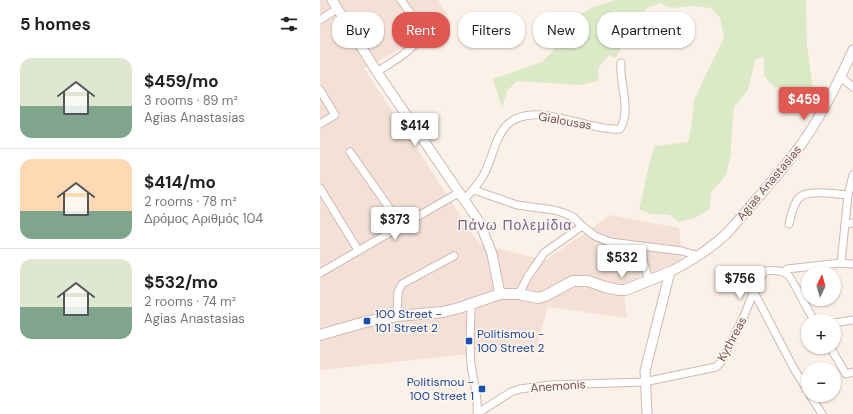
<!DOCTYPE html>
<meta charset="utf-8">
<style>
:root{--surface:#fff;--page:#f6f6f6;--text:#222;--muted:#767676;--line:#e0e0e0;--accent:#e05852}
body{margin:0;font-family:"DM Sans",sans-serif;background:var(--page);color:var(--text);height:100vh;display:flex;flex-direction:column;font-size:15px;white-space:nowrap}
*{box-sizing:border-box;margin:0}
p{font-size:13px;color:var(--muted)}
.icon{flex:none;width:22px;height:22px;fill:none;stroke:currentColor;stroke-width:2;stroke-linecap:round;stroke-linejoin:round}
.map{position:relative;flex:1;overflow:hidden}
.panel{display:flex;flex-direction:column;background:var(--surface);width:320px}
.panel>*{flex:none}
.hud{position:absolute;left:12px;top:12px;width:380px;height:36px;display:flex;gap:8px}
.needle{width:26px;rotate:5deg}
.tools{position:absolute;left:481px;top:266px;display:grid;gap:8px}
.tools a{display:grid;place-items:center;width:40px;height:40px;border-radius:50%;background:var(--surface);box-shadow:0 1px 3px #0004;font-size:20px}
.price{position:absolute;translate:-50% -34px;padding:0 9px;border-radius:4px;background:#fff;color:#222;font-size:13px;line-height:26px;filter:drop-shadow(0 1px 2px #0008)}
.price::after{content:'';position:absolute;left:50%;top:24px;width:12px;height:9px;margin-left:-6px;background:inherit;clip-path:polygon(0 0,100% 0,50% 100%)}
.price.current{background:var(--accent);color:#fff}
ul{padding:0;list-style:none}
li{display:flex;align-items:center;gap:12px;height:100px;padding:0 20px}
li+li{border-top:1px solid var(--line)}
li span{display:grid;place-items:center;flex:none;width:112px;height:80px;border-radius:12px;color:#555}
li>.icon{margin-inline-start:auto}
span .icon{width:48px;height:48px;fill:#fffc;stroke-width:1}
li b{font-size:17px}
h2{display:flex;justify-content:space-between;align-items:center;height:48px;padding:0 20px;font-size:17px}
.tag{padding:0 14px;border-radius:16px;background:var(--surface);box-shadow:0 1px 3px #0004;font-size:14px;line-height:36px}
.tag.current{background:var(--accent);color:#fff}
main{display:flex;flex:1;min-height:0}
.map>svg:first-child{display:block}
.residential{fill:#f3e1d7}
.green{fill:#dbe9c7}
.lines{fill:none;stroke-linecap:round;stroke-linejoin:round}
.minor-casing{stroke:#cfb9b1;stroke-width:9}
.tertiary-casing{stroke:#cfb9b1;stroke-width:11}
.secondary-casing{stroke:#d2b8af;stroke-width:12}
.minor{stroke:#fff;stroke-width:7}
.tertiary{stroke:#fff;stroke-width:9}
.secondary{stroke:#fff;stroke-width:10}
.transit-dot{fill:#1a4fb4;stroke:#fef5ee;stroke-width:1.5}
.labels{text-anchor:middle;stroke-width:3.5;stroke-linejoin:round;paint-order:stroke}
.street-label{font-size:12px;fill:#75544d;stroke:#fef5ee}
.transit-label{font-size:12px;fill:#164399;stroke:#fef5ee;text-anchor:start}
.quarter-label{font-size:14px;letter-spacing:1px;fill:#7a6591;stroke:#fef5ee}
</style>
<main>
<section class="panel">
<h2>5 homes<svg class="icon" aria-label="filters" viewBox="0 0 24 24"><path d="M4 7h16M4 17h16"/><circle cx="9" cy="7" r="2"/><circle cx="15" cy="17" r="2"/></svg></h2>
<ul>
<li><span style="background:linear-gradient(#dfe7d0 60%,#7fa58c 0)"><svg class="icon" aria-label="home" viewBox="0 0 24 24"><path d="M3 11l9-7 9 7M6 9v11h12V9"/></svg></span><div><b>$459/mo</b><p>3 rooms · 89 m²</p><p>Agias Anastasias</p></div></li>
<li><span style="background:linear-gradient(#ffd9b3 65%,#7fa58c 0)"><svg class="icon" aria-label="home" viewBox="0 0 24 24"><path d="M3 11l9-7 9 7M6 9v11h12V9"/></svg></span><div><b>$414/mo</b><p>2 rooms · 78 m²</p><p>Δρόμος Αριθμός 104</p></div></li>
<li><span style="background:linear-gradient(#dfe7d0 60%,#7fa58c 0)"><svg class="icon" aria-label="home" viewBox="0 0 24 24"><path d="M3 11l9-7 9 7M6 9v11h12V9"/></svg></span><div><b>$532/mo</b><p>2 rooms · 74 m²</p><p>Agias Anastasias</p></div></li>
</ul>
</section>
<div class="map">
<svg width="533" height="414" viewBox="0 0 533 414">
<rect width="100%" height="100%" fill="#fcf1e8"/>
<!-- residential -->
<path class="residential" d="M 0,0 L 118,0 L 132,23 L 44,68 L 159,244 L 226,260 L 290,215 L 359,228 L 362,260 L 303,284 L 307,318 L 228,307 L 216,347 L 0,370 Z"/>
<!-- green -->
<path class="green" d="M 295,0 L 486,0 L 487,46 L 493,89 L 478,91 L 454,87 L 444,76 L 444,56 L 435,60 L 428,90 L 414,107 L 411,143 L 411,154 L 406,175 L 391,193 L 390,209 L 375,218 L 358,222 L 350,215 L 330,214 L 319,209 C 325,188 327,166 335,146 L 368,142 L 371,128 L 374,100 L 404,37 L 400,18 L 391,8 L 373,6 L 352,8 L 340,3 L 327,8 L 313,22 L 296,58 L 289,55 L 279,67 L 278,81 L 259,85 L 197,81 L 187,91 L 182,108 L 173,79 L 222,62 L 246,38 L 254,18 L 271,8 Z"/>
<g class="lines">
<!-- minor casing -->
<g class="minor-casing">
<g id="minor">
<path d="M 0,20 L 17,9"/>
<path d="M 57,72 C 68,64 100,48 99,33 C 99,22 87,9 81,0"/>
<path d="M 521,77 L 533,87"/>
<path d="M 0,90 L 15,115 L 0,124"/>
<path d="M 30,152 L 82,226"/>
<path d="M 0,188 L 38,250"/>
<path d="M 154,190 L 197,205 L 234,210 L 244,213 L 253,217 L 262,226 L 275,236 L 290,242 L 362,251 L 379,256"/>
<path d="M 144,200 C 151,192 158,185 163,176 C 172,161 174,139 186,126 C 213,98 268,132 300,129 C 312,108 299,85 301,63"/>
<path d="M 469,224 C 471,216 473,204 479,198 C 486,189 517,194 528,195"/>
<path d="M 525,224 L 533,223"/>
<path d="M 322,247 L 323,260 L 329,281"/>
<path d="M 521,263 L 528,195 L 533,175"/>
<path d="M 463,272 L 467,269 L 521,263 L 533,264"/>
<path d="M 0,273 L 140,192"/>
<path d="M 434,292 L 473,367 L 488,391"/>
<path d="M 199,294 L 207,278 L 224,253 L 262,226"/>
<path d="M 151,305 C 151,324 149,345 151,364 C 153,381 159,397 157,414"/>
<path d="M 77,316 L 78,292 L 82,284 L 134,256"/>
<path d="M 514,323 L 533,320"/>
<path d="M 510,347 L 526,374 L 533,372"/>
<path d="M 490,395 L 502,414"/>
<path d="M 158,413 L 191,392 L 200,389 L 230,385 L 324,382 L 396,367 L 401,362 L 424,316 L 436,286 L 445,271 C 452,270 461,270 467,274 C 471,276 490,314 494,321"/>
</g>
</g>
<!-- tertiary casing -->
<g class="tertiary-casing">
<g id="tertiary">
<path d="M 12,0 L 57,72 L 160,223 L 172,254 L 180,294"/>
<path d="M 327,414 L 325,371 L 350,272 C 372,260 391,249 409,231 C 433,203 458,176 480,146 C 501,117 518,83 533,50"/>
</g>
</g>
<!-- secondary casing -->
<g class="secondary-casing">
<path id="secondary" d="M 0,335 L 45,322 L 77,316 L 123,312 L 139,308 L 180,294 L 199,294 L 218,298 L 225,296 L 253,281 L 268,281 L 285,287 L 299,290 L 305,290 L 350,272"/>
</g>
<!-- minor -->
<use href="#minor" class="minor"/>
<!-- tertiary -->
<use href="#tertiary" class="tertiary"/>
<!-- secondary -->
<use href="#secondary" class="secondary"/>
</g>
<!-- markers -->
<g class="transit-dot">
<rect x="43" y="317" width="8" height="8" rx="2"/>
<rect x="145" y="337" width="8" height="8" rx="2"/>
<rect x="158" y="385" width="8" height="8" rx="2"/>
</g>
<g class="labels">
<!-- street labels -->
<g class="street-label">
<text transform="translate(245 121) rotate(10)" y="4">Gialousas</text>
<text transform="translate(449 183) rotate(-50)" y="4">Agias Anastasias</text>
<text transform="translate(412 339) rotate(-62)" y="4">Kythreas</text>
<text transform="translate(238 386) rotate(-4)" y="4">Anemonis</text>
</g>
<!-- transit labels -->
<g class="transit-label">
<text x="55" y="318">100 Street -<tspan x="55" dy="14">101 Street 2</tspan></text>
<text x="157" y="338">Politismou -<tspan x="157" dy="14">100 Street 2</tspan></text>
<text x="154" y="386" text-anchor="end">Politismou -<tspan x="154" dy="14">100 Street 1</tspan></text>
</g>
<!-- quarter labels -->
<g class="quarter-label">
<text x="195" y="230">Πάνω Πολεμίδια</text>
</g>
</g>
</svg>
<div class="tools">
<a><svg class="needle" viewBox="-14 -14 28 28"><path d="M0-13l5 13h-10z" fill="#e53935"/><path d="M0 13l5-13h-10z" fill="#767676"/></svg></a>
<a>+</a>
<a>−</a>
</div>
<b class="price current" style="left:484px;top:121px">$459</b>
<b class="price" style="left:95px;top:147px">$414</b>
<b class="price" style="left:75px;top:241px">$373</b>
<b class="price" style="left:302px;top:279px">$532</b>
<b class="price" style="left:420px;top:300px">$756</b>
<div class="hud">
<a class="tag">Buy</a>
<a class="tag current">Rent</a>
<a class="tag">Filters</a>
<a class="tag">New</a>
<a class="tag">Apartment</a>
</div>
</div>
</main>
